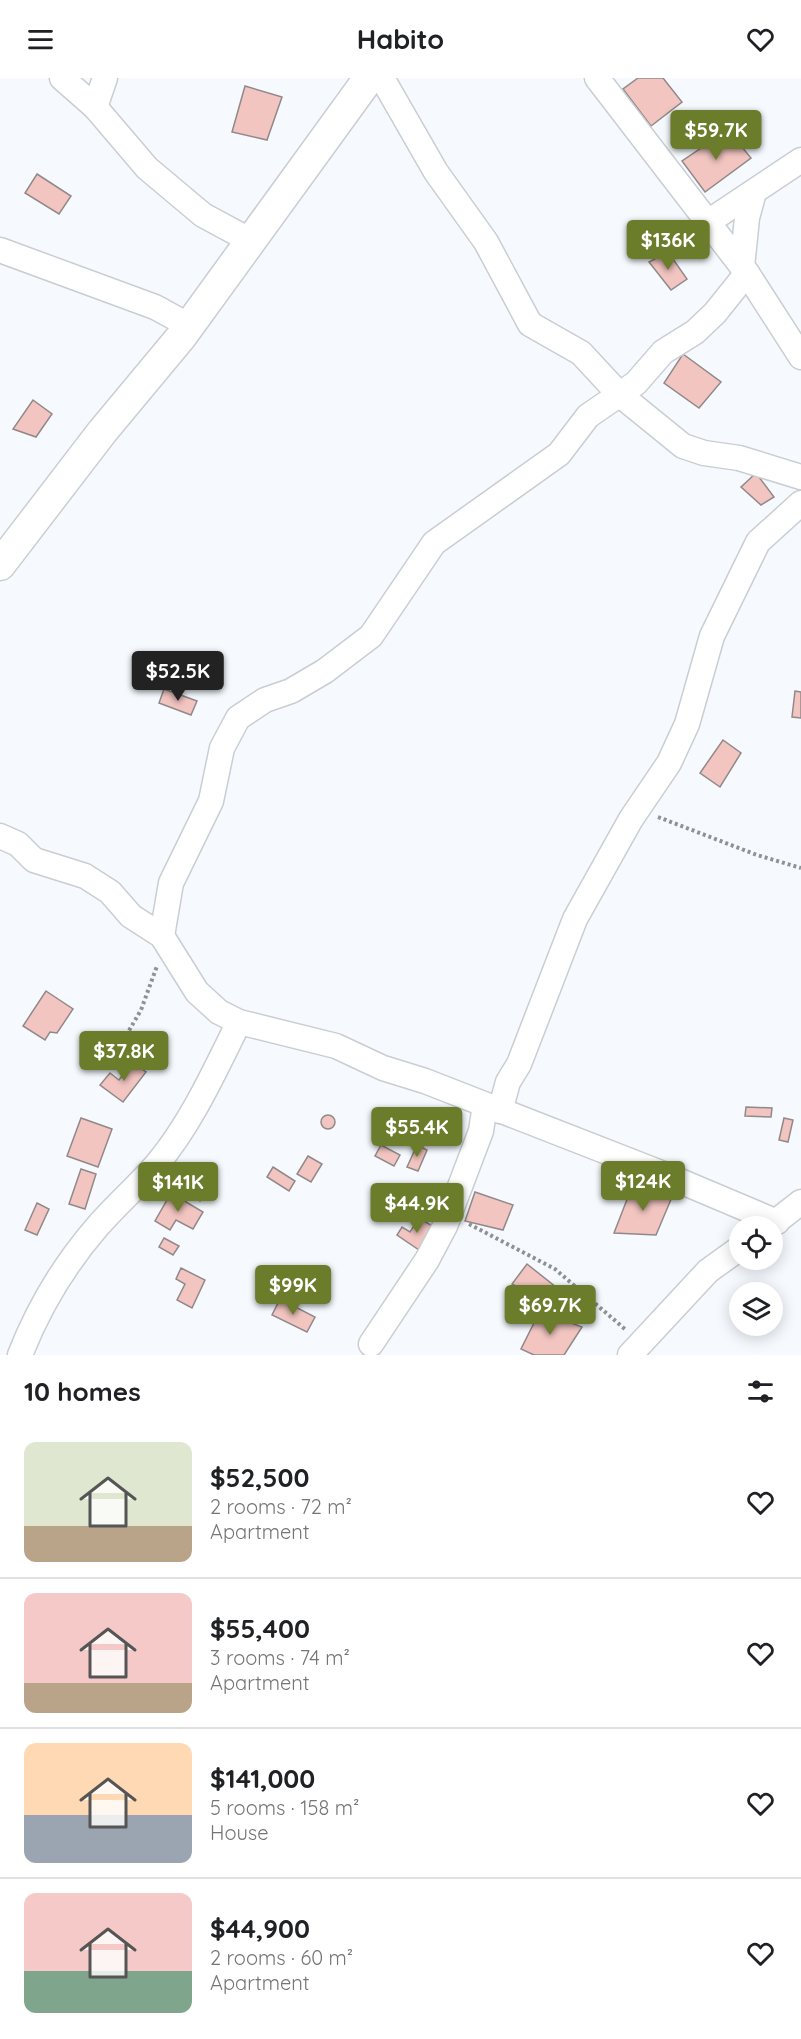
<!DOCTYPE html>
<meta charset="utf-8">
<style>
:root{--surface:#fff;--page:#f2f2f2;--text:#202124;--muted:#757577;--line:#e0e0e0;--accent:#6b7c2b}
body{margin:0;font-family:Quicksand,sans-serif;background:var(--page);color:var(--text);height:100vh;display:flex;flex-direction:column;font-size:22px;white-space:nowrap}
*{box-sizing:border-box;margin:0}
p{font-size:20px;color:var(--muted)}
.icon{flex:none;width:33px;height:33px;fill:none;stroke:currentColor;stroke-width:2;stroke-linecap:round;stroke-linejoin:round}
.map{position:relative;height:1277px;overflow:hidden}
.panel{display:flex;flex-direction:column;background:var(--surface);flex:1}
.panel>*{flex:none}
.buttons{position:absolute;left:729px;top:1138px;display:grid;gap:12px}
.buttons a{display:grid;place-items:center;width:54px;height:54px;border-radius:50%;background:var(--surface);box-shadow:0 3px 15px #0003;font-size:30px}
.price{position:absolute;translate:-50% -51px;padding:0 14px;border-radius:6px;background:var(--accent);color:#fff;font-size:20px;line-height:39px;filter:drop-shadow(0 2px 3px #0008)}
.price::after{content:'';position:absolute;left:50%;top:36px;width:18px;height:14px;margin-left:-9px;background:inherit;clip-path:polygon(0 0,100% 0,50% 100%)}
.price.on{background:#222;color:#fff}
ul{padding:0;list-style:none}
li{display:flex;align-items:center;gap:18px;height:150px;padding:0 24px}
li+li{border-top:2px solid var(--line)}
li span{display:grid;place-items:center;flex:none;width:168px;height:120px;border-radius:12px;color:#555}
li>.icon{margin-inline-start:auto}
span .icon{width:72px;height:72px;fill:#fffc;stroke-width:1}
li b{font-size:26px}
h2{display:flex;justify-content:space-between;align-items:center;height:72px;padding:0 24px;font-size:26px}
header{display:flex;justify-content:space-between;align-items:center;height:78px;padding:0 24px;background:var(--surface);font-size:27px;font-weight:800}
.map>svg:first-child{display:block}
.building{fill:#f2c5c1;stroke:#918989;stroke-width:1.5}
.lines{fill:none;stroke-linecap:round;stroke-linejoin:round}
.minor-casing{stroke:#c9ced3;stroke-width:27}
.major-casing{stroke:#c9ced3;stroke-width:33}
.path{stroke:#8f9295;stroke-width:4;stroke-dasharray:3 3;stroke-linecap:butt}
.minor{stroke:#fff;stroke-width:24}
.major{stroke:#fff;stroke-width:30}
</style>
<header><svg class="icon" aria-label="menu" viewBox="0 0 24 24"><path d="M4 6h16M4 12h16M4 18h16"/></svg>Habito<svg class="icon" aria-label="heart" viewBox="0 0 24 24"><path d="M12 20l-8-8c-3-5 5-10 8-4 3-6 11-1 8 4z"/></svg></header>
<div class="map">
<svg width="801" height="1277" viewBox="0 0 801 1277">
<rect width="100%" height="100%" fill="#f6fafe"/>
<!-- building -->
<g class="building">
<path d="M 638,0 L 663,0 L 682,24 L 651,48 L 623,11 Z"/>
<path d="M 245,8 L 282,19 L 267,62 L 232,54 Z"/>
<path d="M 728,52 L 751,80 L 705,114 L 682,83 Z"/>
<path d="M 37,96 L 71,118 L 59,136 L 25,115 Z"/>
<path d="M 668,174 L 687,201 L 671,212 L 649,184 Z"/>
<path d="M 683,276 L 721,304 L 699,330 L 664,305 Z"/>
<path d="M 33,322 L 52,336 L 36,359 L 13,351 Z"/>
<path d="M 756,395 L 774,419 L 761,427 L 741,409 Z"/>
<path d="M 164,611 L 197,623 L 191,637 L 159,625 Z"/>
<path d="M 795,613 L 801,614 L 801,640 L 792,639 Z"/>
<path d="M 723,662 L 741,675 L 720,709 L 700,695 Z"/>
<path d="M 46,913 L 73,931 L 57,955 L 50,954 L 45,962 L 23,948 Z"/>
<path d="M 132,984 L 146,994 L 123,1024 L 100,1007 L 110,995 L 119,1002 Z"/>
<path d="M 746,1029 L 772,1030 L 771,1039 L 745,1038 Z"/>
<circle cx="328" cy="1044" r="7"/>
<path d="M 81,1040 L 112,1051 L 98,1089 L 67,1078 Z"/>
<path d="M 784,1040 L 793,1042 L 788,1064 L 779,1062 Z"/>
<path d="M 381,1067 L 400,1077 L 394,1088 L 375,1078 Z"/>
<path d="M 417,1067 L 427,1072 L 418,1093 L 407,1089 Z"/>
<path d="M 308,1078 L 322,1086 L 311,1104 L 297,1096 Z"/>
<path d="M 273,1089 L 295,1103 L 289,1113 L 267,1099 Z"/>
<path d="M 81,1091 L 96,1096 L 85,1131 L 69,1126 Z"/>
<path d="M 192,1093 L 211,1102 L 200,1123 L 182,1113 Z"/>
<path d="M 633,1106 L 672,1119 L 656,1157 L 614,1155 Z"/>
<path d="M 475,1114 L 513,1127 L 503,1152 L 465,1143 Z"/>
<path d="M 171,1115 L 203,1134 L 193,1151 L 176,1142 L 170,1152 L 155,1143 Z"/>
<path d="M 37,1125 L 49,1131 L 37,1157 L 25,1152 Z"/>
<path d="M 419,1140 L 434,1149 L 419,1172 L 397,1157 L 402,1149 L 410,1154 Z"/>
<path d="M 164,1160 L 179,1168 L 173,1177 L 159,1169 Z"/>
<path d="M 527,1186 L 571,1221 L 563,1234 L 512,1206 Z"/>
<path d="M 181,1190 L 205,1202 L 192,1230 L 177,1222 L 185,1206 L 176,1201 Z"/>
<path d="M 280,1221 L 315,1239 L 307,1254 L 272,1237 Z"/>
<path d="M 540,1233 L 582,1249 L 564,1277 L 534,1277 L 521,1271 Z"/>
</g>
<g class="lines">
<!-- minor casing -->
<g class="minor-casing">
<g id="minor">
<path d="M 62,0 L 95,29 L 147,90 L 203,137 L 251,163"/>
<path d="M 382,0 L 436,94 L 486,164 L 530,246 L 581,275 L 619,316 L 683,368 L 704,375 L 739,380 L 801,399"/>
<path d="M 597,0 L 747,195 L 801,279"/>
<path d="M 95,29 L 105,0"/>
<path d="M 708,144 L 801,82"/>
<path d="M 0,172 L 155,229 L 188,247"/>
<path d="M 742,189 L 747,140 L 754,114"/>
<path d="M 0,758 L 18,766 L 34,782 L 85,798 L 110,814 L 131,838 L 162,858 L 197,914 L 219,934 L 239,944 L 336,968 L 383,990 L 425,1003 L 661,1095 L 777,1144"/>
<path d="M 162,858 L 171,805 L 211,723 L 222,670 L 238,640 L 265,622 L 291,613 L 325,593 L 371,558 L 434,465 L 559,376 L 588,338 L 636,305 L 663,274 L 695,254 L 715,235 L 747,195"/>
<path d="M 500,1033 L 508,1004 L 519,986 L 575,841 L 631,741 L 669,685 L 687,646 L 712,558 L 758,464 L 801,425"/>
<path d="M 769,1149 L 801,1124"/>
<path d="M 371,1266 L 427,1182 L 445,1148 L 481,1053 L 485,1027"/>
<path d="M 20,1277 C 38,1231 65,1186 97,1149 C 116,1127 138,1108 157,1086 C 192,1044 215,992 239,944"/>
<path d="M 630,1277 L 708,1193 L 740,1170"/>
</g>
</g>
<!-- major casing -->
<g class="major-casing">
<path id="major" d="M 0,487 L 102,354 L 181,259 L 369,0"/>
</g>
<!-- path -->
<g class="path">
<path d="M 658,739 L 757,777 L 801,790"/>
<path d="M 120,968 L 141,932 L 157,888"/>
<path d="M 469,1146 L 555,1191 L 626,1252"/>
</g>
<!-- minor -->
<use href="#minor" class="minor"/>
<!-- major -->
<use href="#major" class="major"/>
</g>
</svg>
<div class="buttons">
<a><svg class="icon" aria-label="locate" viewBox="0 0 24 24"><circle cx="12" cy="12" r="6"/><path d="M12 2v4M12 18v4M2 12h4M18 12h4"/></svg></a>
<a><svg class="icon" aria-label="layers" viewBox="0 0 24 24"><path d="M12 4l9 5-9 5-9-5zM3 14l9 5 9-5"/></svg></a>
</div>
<b class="price" style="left:716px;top:83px">$59.7K</b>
<b class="price" style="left:668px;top:193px">$136K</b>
<b class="price on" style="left:178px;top:624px">$52.5K</b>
<b class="price" style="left:124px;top:1004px">$37.8K</b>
<b class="price" style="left:417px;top:1080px">$55.4K</b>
<b class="price" style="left:643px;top:1134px">$124K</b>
<b class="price" style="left:178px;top:1135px">$141K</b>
<b class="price" style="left:417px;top:1156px">$44.9K</b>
<b class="price" style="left:293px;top:1238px">$99K</b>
<b class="price" style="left:550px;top:1258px">$69.7K</b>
</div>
<section class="panel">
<h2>10 homes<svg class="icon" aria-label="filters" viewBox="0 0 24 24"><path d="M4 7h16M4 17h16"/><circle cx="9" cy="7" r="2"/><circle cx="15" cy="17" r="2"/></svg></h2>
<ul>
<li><span style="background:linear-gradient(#dfe7d0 70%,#b9a48a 0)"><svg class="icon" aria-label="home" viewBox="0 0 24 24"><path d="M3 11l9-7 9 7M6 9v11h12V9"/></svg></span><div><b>$52,500</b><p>2 rooms · 72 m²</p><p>Apartment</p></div><svg class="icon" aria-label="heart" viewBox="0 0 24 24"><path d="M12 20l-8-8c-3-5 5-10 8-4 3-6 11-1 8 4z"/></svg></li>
<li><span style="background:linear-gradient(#f6c9c9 75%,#b9a48a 0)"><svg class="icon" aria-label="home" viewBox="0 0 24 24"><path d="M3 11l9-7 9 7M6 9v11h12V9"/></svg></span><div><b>$55,400</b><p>3 rooms · 74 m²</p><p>Apartment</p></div><svg class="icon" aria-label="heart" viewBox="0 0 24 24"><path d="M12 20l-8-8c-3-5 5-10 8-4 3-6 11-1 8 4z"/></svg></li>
<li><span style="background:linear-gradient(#ffd9b3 60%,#9aa5b1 0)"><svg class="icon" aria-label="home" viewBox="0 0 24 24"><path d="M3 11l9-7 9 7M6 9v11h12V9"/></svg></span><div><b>$141,000</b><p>5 rooms · 158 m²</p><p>House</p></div><svg class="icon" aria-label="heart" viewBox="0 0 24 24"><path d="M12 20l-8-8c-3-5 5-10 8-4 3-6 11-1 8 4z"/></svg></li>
<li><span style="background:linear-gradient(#f6c9c9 65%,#7fa58c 0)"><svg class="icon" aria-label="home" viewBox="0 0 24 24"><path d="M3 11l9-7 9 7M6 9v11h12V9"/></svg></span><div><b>$44,900</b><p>2 rooms · 60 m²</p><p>Apartment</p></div><svg class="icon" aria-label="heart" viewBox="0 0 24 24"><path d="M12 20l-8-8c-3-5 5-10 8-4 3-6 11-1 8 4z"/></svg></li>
</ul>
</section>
